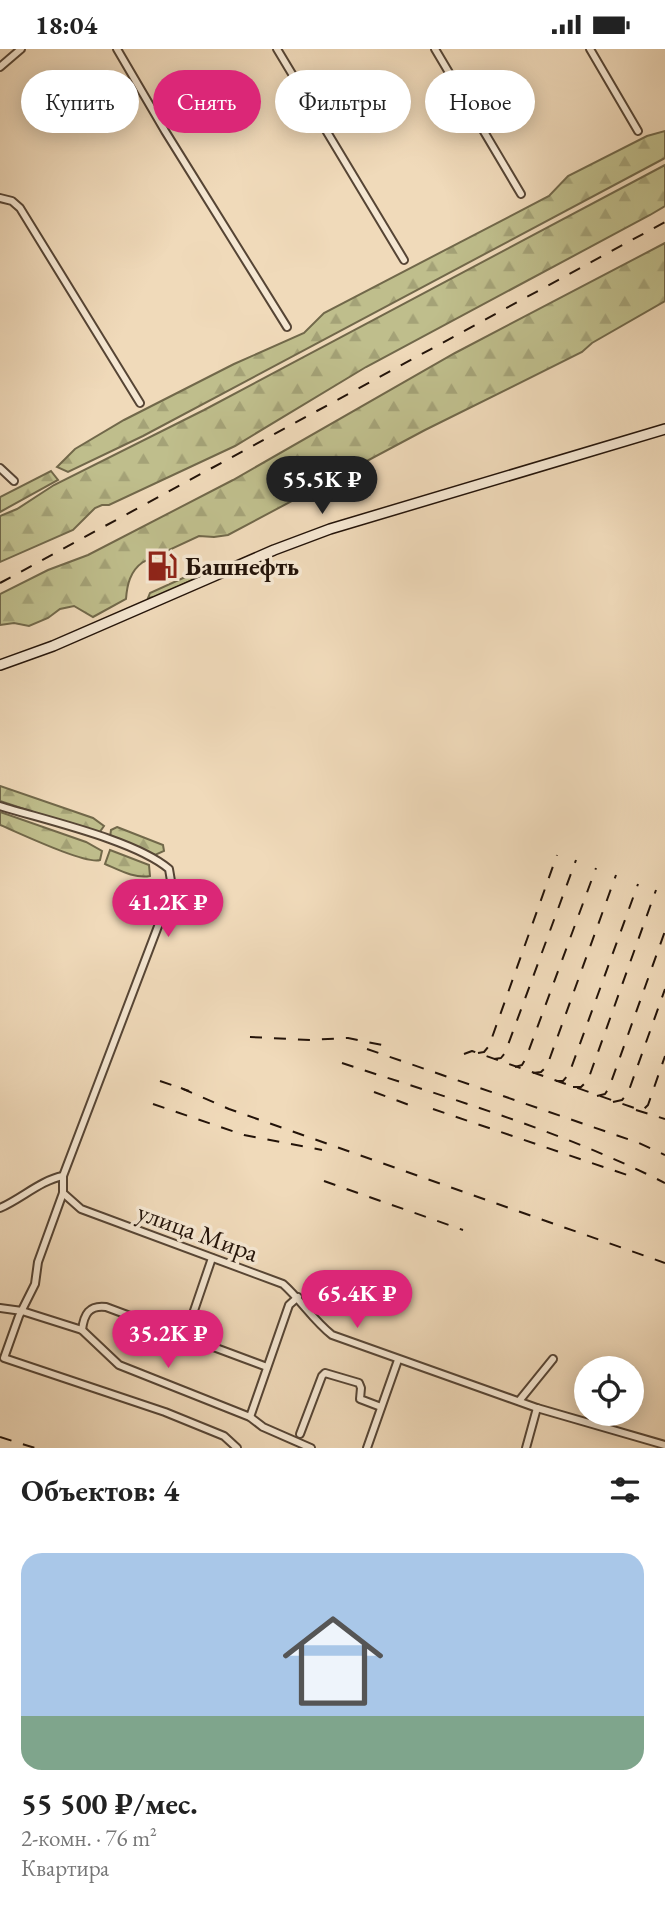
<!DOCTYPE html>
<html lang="ru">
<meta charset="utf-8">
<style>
:root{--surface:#fff;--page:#f6f6f6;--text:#222;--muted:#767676;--line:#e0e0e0;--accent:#db2777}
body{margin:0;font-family:"EB Garamond",serif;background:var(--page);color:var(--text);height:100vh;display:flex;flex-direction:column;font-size:26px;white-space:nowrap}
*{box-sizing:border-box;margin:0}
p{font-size:23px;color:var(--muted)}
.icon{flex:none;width:38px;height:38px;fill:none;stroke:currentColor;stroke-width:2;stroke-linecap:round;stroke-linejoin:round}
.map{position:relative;height:1399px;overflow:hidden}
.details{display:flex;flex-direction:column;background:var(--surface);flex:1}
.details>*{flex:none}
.top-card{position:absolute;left:21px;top:21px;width:623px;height:63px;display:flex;gap:14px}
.buttons{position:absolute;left:574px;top:1307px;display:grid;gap:14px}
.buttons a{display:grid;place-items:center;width:70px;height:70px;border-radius:50%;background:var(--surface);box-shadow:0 4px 18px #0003;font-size:35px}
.price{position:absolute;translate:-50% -60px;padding:0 16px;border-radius:24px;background:var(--accent);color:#fff;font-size:23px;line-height:46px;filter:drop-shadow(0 2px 4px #0008)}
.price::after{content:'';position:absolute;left:50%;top:42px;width:21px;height:16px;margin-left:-10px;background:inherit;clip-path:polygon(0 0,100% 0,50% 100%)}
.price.active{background:#222;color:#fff}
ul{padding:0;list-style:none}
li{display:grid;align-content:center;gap:14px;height:371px;padding:0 21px}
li+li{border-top:2px solid var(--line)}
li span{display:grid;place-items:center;height:217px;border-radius:21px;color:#555}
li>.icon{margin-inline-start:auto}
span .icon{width:126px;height:126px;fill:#fffc;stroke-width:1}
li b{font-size:30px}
h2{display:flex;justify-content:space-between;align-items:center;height:84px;padding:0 21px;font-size:30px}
.pill{padding:0 24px;border-radius:32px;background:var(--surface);box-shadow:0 4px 18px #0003;font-size:24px;line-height:63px}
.pill.active{background:var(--accent);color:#fff}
.status{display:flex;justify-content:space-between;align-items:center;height:49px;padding:0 35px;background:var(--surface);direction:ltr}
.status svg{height:19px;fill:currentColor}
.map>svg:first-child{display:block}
.green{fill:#bfbe8c;stroke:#71684a;stroke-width:2}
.forest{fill:url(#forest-firs);stroke:#71684a;stroke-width:2}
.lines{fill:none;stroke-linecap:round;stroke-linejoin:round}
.minor-casing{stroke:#564535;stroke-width:10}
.secondary-casing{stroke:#231309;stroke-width:12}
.minor{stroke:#f5e7d2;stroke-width:6}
.secondary{stroke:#f5e7d2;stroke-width:9}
.rail{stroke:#231309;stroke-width:2;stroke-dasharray:12 12;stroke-linecap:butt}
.labels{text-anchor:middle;stroke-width:7;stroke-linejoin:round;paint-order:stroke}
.poi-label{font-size:26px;font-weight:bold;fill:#231309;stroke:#f5e7d2;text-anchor:start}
.street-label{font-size:26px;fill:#231309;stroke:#f5e7d2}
</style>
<div class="status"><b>18:04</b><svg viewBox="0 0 49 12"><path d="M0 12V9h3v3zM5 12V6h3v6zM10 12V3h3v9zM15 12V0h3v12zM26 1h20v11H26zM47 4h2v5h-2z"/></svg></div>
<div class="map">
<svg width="665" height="1399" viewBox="0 0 665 1399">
<defs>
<pattern id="forest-firs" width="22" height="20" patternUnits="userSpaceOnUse" patternTransform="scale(1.75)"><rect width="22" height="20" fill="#bfbe8c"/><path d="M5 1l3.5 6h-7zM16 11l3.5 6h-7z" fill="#a4a277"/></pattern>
</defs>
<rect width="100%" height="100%" fill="#f0daba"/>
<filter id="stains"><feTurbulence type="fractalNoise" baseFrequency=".00286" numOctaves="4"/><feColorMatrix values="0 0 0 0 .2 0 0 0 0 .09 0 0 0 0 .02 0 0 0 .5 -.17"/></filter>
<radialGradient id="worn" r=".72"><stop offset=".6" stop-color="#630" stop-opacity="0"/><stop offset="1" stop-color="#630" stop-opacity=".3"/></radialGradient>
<!-- green -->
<path class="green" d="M 194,524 L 197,529 L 156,548 L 148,549 L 150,544 Z"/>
<!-- forest -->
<g class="forest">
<path d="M 665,82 L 665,109 L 143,387 L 68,423 L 57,418 L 75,400 L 124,371 L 234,315 L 304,284 L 324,264 L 549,147 L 568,127 L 647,87 Z"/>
<path d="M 665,116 L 665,157 L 650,166 L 366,318 L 235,397 L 109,456 L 102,456 L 95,459 L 73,481 L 0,513 L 0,467 L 17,460 L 54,436 L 204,361 Z"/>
<path d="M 665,194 L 665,252 L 592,294 L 582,303 L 425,381 L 228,486 L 214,488 L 199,487 L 143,513 C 130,522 127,536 126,550 L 93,568 L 74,557 L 60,560 L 48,569 L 29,577 L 14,574 L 0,576 L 0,545 L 48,521 L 88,506 L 233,431 L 455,304 Z"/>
<path d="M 51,422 L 58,431 L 0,463 L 0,448 Z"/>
<path d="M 0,737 L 93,769 L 104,777 L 99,784 L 93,783 L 0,752 Z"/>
<path d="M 0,763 L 86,793 L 102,802 L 100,811 C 86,816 17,783 0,776 Z"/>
<path d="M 117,778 L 163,796 L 164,802 L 155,806 L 110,788 L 111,781 Z"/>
<path d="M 110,801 L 149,816 L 150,827 C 135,830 119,821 105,815 Z"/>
</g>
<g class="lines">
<!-- minor casing -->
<g class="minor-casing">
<g id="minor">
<path d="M 117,0 L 165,82 L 287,278"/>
<path d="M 277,0 L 404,211"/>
<path d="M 435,0 L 521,145"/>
<path d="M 590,0 L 638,82"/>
<path d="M 0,18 L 21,0"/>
<path d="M 0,149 L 12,152 L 20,159 L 140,354"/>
<path d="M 0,419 L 14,432"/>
<path d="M 0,757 C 45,771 135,791 169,820 L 171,832 L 168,851 L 63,1127 L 63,1144 L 38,1213 L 35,1235 L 19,1267 L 4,1309 L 165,1363 L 224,1387 L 237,1399"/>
<path d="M 63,1144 L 81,1160 L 283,1235 C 301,1251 313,1271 332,1286 L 537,1359 L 665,1396"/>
<path d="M 0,1159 C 21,1150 41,1131 63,1127"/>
<path d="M 0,1259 L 22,1262 L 82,1281 L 119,1316 L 250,1368 L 263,1378 L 311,1399"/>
<path d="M 82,1281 C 84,1265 89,1256 106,1258 L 267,1318"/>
<path d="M 185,1288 L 212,1209"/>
<path d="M 519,1352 L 553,1310"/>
<path d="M 250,1368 L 289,1256 L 298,1248"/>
<path d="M 300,1385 L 322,1327 L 325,1324 L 359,1334 L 361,1339 L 360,1350 L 381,1358"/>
<path d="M 367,1399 L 398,1311"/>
<path d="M 526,1399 L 537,1359"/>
</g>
</g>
<!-- secondary casing -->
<g class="secondary-casing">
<path id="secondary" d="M 0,616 L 53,597 L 274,501 L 330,480 L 665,380"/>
</g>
<!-- minor -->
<use href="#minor" class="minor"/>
<!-- secondary -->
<use href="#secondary" class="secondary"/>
<!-- rail -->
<g class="rail">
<path d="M 0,534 L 665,173"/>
<path d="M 250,988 L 310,991 L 348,989 L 382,996"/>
<path d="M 367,1000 L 639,1094 L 665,1106"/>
<path d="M 478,1004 L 484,1003 L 489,997 L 557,806"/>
<path d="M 464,1005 L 472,1002 L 640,1061 L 643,1061 L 648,1056 L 665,1007"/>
<path d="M 494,1010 L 501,1009 L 505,1004 L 576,811"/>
<path d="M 342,1014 C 451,1050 562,1082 665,1134"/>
<path d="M 515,1018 L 522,1016 L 526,1009 L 596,819"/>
<path d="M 533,1024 L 541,1023 L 547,1017 L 616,826"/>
<path d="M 160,1032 L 189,1042"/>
<path d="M 556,1032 L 563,1032 L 569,1025 L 638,835"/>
<path d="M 573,1038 L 581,1038 L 588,1031 L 656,841"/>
<path d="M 181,1039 L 229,1060 L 665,1214"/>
<path d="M 374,1043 L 412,1057"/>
<path d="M 597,1047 L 605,1045 L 609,1039 L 665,882"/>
<path d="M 613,1053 L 622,1051 L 628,1044 L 665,940"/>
<path d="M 153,1055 L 244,1086 L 322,1101"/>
<path d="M 433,1060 L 633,1128"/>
<path d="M 636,1061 L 665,1070"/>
<path d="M 324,1132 L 463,1181"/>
<path d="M 0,1388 L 35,1399"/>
</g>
</g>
<!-- icons -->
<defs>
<g id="fuel-bare" transform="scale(2.415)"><path d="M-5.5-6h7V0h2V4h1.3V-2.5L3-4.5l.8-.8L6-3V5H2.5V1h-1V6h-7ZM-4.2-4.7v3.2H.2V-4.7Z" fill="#8f2418" stroke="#f5e7d2" stroke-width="2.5" paint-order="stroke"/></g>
</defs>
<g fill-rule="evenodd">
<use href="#fuel-bare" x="162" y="517"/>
</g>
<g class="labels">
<!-- poi labels -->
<g class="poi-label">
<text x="185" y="526">Башнефть</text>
</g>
<!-- street labels -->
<g class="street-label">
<text transform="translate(198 1183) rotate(20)" y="9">улица Мира</text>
</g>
</g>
<rect width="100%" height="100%" filter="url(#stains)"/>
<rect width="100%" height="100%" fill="url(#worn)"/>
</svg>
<div class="buttons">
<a><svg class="icon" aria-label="locate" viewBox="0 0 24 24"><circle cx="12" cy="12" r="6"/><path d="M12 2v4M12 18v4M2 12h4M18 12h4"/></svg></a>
</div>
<b class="price active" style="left:322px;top:467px">55.5K ₽</b>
<b class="price" style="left:168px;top:890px">41.2K ₽</b>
<b class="price" style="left:357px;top:1281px">65.4K ₽</b>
<b class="price" style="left:168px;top:1321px">35.2K ₽</b>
<div class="top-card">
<a class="pill">Купить</a>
<a class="pill active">Снять</a>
<a class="pill">Фильтры</a>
<a class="pill">Новое</a>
</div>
</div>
<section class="details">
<h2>Объектов: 4<svg class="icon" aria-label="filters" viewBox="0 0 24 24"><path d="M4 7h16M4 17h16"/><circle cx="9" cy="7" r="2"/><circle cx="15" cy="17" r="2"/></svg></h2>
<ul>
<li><span style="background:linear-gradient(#a9c7e8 75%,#7fa58c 0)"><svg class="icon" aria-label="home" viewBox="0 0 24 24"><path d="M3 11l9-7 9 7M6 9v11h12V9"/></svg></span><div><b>55 500 ₽/мес.</b><p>2-комн. · 76 m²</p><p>Квартира</p></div></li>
</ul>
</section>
